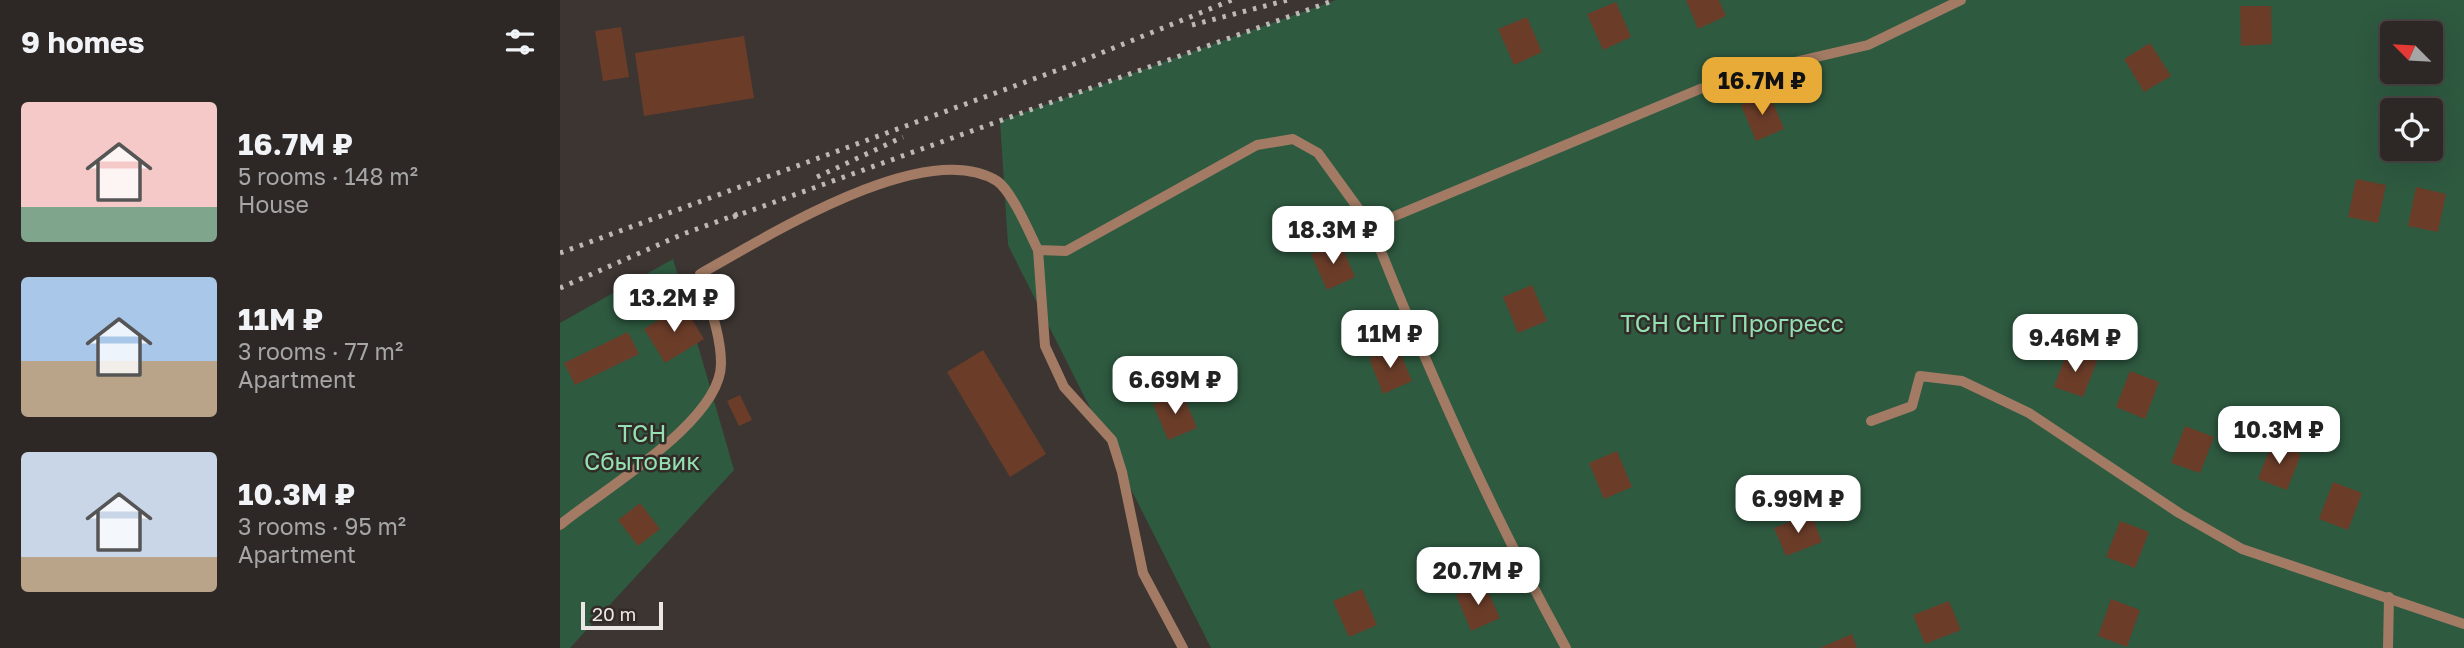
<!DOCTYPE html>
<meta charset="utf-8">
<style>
:root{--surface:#2d2826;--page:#35302e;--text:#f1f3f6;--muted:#a7a6a7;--line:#484443;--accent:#e8ab37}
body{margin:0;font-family:"Golos Text",sans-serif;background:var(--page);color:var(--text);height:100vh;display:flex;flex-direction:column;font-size:26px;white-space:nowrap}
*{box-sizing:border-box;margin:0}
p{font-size:23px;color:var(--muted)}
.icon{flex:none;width:38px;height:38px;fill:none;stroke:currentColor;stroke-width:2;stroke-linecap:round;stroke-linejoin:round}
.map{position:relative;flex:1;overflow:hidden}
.drawer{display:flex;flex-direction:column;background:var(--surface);width:560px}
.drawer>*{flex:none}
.needle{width:46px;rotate:294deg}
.buttons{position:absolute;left:1820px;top:21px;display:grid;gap:14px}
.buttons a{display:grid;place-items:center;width:63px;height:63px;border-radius:7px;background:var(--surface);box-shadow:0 7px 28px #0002,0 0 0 2px var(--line);font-size:35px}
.scale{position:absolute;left:21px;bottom:18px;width:82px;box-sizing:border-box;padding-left:7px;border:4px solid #ebe7e5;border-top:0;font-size:19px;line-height:24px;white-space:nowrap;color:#ebe7e5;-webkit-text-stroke:5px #322b28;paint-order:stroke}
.price{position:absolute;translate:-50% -60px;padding:0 16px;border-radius:14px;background:#fff;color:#222;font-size:23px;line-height:46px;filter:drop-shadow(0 2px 4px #0008)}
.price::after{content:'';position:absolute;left:50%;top:42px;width:21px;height:16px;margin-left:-10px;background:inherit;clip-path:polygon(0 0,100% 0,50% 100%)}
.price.selected{background:var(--accent);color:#111}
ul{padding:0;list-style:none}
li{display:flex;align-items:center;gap:21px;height:175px;padding:0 21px}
li span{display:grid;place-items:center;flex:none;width:196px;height:140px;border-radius:7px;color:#555}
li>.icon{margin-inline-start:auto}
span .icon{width:84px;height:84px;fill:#fffc;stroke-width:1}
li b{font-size:30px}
h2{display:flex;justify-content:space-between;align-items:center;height:84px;padding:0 21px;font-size:30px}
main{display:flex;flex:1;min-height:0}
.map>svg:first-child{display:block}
.green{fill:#2e5a40;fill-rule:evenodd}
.building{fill:#6b3d29}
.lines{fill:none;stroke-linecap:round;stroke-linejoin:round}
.lane{stroke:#a37b64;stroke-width:10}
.rail{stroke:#bdb8b6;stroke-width:5;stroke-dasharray:3.5 7;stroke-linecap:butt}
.labels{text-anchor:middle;stroke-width:5;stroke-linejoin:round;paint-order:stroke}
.park-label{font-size:24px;fill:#93e1b2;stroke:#322b28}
</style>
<main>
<section class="drawer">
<h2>9 homes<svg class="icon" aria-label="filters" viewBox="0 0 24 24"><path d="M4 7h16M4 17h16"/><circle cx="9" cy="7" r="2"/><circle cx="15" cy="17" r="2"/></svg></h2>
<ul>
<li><span style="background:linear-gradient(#f6c9c9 75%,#7fa58c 0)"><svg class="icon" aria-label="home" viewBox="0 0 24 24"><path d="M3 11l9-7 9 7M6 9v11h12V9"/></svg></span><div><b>16.7M ₽</b><p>5 rooms · 148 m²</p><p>House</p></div></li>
<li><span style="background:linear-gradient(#a9c7e8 60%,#b9a48a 0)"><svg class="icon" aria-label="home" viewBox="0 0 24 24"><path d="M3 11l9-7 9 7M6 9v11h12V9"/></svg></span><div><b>11M ₽</b><p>3 rooms · 77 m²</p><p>Apartment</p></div></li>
<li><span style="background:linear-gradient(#c9d6e8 75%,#b9a48a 0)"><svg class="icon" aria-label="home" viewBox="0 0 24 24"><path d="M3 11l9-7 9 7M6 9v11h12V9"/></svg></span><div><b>10.3M ₽</b><p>3 rooms · 95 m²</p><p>Apartment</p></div></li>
</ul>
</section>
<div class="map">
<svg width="1904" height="648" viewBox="0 0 1904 648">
<rect width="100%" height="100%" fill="#3c3532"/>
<!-- green -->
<g class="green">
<path d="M 776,0 L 1904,0 L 1904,648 L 651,648 L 448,245 L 440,121 ZM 1832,33 L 1871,33 L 1871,72 L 1832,72 ZM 1832,110 L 1871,110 L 1871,149 L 1832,149 Z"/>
<path d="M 113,259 L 174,470 L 10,648 L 0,648 L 0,323 Z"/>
</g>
<!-- building -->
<g class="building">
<path d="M 1126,0 L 1159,0 L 1166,16 L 1138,29 Z"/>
<path d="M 1056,2 L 1071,37 L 1043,50 L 1027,14 Z"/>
<path d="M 1680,6 L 1711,6 L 1712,44 L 1681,46 Z"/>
<path d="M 967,17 L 982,52 L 954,65 L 938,29 Z"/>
<path d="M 61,27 L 69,77 L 43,81 L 35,31 Z"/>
<path d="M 184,36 L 194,98 L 84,116 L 75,53 Z"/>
<path d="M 1590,43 L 1611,76 L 1584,92 L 1564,59 Z"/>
<path d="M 1209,93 L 1224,129 L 1196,141 L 1181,105 Z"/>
<path d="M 1796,179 L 1826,185 L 1818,223 L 1788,217 Z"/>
<path d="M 1856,187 L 1886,194 L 1878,232 L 1848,226 Z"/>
<path d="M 780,242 L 795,277 L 767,290 L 751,254 Z"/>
<path d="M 972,285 L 987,321 L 958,333 L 943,297 Z"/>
<path d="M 123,305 L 144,339 L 105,363 L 84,329 Z"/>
<path d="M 68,332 L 79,354 L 15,385 L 4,363 Z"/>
<path d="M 837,345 L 852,381 L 823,394 L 809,358 Z"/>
<path d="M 423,350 L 486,454 L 450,477 L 387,372 Z"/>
<path d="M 1508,350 L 1537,361 L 1523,397 L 1494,387 Z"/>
<path d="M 1570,371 L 1599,382 L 1585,419 L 1556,407 Z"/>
<path d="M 622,392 L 637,428 L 608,440 L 593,404 Z"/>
<path d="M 180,395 L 192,420 L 179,426 L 167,401 Z"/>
<path d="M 1625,426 L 1654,437 L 1640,473 L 1611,463 Z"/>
<path d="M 1712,443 L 1741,454 L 1727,490 L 1698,479 Z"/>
<path d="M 1057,451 L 1072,487 L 1044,499 L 1029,463 Z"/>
<path d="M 1773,482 L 1802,493 L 1788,530 L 1759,519 Z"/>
<path d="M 80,503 L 100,529 L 78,546 L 58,520 Z"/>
<path d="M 1251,513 L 1262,542 L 1226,556 L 1214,528 Z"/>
<path d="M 1560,521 L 1589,532 L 1575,568 L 1546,557 Z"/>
<path d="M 924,583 L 940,618 L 911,631 L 896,595 Z"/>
<path d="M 802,589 L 817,625 L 789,637 L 773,601 Z"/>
<path d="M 1551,599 L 1580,610 L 1567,647 L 1538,636 Z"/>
<path d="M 1389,601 L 1401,630 L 1365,644 L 1353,615 Z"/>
<path d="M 1292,634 L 1297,648 L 1260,648 L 1278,640 Z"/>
</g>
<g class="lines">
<!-- lane -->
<g class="lane">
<path d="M 811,226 C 868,371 931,512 1006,648"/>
<path d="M 478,250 L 485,346 L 504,387 L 552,440 L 562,472 L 583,573 L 623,648"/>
<path d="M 1311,421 L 1352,406 L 1360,376 L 1402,381 L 1469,413 L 1619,513 L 1682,549 L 1904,624"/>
<path d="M 0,525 C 42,490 162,421 161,363 C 161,334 148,302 140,274 C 205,238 365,136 437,181 C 452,191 470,234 478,250 L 506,251 L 697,145 L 733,139 L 758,153 L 811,226 L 1140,89 L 1218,66 L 1308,45 L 1401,0"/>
<path d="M 1828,648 L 1829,597"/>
</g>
<!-- rail -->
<g class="rail">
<path d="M 632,25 L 728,0"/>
<path d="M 257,177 L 343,137"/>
<path d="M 173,217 L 775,0"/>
<path d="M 0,253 L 509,66 L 672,0"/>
<path d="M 0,288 L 123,234 L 181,213"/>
</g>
</g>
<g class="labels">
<!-- park labels -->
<g class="park-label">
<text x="1172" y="332">ТСН СНТ Прогресс</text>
<text x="82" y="442">ТСН<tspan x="82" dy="28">Сбытовик</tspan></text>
</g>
</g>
</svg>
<div class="buttons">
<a><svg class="needle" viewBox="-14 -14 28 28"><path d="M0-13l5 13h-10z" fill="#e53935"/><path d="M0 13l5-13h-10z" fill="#a7a6a7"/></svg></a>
<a><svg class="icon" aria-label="locate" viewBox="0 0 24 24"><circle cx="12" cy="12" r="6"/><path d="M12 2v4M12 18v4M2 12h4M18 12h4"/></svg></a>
</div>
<div class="scale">20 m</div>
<b class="price selected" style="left:1202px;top:117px">16.7M ₽</b>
<b class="price" style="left:773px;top:266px">18.3M ₽</b>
<b class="price" style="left:114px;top:334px">13.2M ₽</b>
<b class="price" style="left:830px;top:370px">11M ₽</b>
<b class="price" style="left:1515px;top:374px">9.46M ₽</b>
<b class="price" style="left:615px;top:416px">6.69M ₽</b>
<b class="price" style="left:1719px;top:466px">10.3M ₽</b>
<b class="price" style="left:1238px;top:535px">6.99M ₽</b>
<b class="price" style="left:918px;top:607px">20.7M ₽</b>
</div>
</main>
